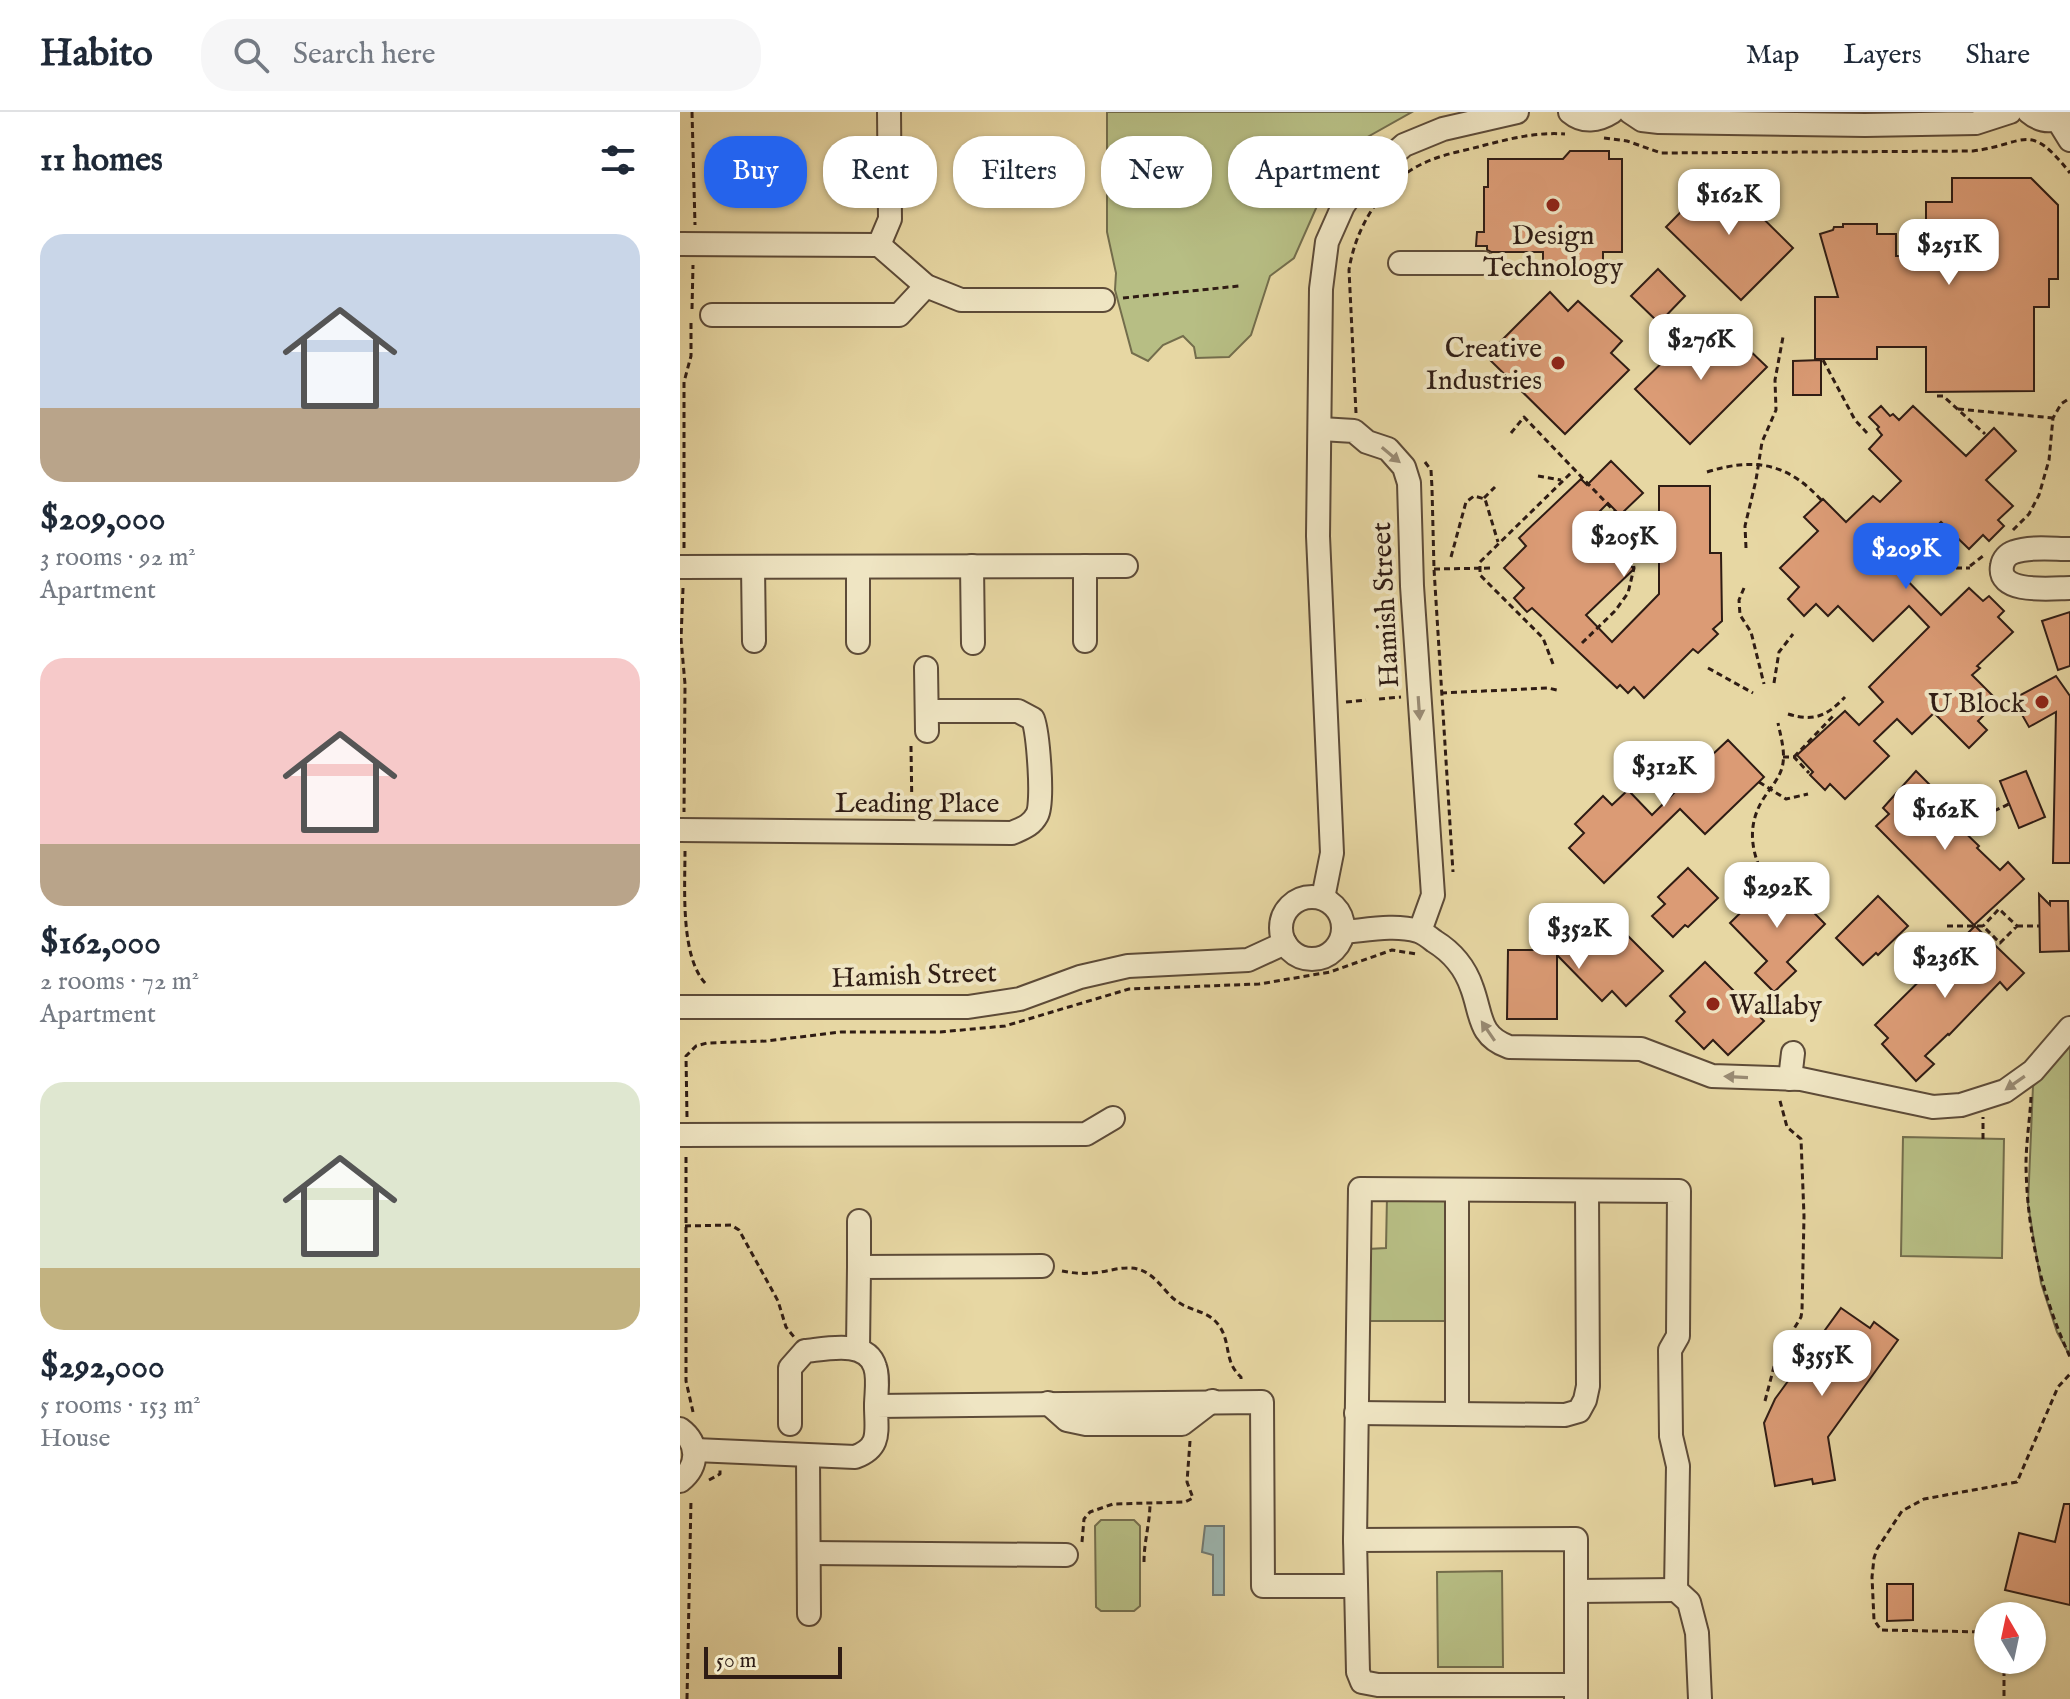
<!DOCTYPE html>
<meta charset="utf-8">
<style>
:root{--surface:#fff;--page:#f6f6f7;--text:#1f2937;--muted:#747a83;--line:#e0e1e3;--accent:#2563eb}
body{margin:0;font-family:"IM FELL English",serif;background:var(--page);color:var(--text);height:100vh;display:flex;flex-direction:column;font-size:30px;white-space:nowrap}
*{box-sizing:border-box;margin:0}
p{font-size:26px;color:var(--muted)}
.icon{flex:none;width:44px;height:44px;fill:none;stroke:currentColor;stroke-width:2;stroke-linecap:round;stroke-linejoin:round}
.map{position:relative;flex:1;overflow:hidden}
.sheet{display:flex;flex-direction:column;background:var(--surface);width:680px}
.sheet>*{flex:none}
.banner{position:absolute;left:24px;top:24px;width:760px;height:72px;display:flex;gap:16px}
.needle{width:52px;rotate:351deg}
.tools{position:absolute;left:1294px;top:1490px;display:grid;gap:16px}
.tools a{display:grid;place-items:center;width:72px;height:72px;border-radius:50%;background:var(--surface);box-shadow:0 2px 6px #0004;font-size:40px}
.scale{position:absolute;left:24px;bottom:20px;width:138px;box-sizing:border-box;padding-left:8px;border:4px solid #2f1c14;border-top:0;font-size:22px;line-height:28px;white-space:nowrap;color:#2f1c14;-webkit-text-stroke:6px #efe5c3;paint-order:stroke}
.price{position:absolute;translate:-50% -68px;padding:0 18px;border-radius:16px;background:#fff;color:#222;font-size:26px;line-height:52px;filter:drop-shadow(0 2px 4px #0008)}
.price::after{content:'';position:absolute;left:50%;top:48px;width:24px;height:18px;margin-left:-12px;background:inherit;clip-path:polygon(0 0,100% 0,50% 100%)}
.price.selected{background:var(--accent);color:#fff}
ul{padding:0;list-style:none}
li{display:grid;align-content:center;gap:16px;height:424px;padding:0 40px}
li span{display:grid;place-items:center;height:248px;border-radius:24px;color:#555}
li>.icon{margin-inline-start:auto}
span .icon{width:144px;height:144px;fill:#fffc;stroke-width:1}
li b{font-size:34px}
h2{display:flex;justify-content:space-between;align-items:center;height:96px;padding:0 40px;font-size:34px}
.pill{padding:0 28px;border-radius:32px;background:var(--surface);box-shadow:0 2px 6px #0004;font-size:28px;line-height:72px}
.pill.selected{background:var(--accent);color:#fff}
header{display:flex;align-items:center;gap:48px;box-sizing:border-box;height:112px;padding:0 40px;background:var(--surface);border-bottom:2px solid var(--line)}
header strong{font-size:38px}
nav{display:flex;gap:44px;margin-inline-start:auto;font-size:28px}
.search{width:560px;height:72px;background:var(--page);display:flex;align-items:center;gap:20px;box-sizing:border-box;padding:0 28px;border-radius:32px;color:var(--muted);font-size:30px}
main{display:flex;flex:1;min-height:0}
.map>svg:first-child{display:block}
.green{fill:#b7be84;stroke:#736d4c;stroke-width:2}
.water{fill:#9cb7b2;stroke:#707973;stroke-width:2}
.building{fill:#db9b75;stroke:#2f1c14;stroke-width:2}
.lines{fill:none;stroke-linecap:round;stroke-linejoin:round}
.minor-casing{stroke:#5d4b38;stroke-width:26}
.path{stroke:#2f1c14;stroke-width:3;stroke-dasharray:6 4;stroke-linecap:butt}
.minor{stroke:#efe5c3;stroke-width:22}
.oneway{fill:#998b74}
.poi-dot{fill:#8f2418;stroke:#efe5c3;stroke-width:3}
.labels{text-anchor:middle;stroke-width:8;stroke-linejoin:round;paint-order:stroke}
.poi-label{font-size:28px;fill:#2f1c14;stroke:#efe5c3;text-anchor:end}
.street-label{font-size:28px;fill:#2f1c14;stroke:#efe5c3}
</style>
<header>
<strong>Habito</strong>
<div class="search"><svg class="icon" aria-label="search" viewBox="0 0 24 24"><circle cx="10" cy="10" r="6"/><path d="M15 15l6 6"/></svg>Search here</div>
<nav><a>Map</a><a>Layers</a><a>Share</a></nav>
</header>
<main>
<section class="sheet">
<h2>11 homes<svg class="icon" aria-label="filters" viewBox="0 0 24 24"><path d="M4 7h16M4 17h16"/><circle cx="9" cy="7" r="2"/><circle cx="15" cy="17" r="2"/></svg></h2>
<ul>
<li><span style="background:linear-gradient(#c9d6e8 70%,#b9a48a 0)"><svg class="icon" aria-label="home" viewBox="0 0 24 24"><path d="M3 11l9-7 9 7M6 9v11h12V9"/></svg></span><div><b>$209,000</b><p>3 rooms · 92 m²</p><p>Apartment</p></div></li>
<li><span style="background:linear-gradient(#f6c9c9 75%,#b9a48a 0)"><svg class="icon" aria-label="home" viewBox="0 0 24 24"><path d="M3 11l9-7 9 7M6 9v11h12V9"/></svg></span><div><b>$162,000</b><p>2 rooms · 72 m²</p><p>Apartment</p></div></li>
<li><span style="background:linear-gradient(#dfe7d0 75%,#c2b280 0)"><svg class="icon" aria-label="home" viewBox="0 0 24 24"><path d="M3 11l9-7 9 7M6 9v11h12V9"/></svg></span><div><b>$292,000</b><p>5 rooms · 153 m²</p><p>House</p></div></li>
</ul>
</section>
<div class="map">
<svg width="1390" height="1587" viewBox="0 0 1390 1587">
<rect width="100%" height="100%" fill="#e7d7a3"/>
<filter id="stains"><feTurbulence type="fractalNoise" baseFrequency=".0025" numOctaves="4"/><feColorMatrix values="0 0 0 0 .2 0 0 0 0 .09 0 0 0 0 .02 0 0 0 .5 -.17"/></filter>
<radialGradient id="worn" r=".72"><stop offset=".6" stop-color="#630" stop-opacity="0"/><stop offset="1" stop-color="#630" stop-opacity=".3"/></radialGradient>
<!-- green -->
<g class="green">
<path d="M 427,0 L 732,0 L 684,27 L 637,94 L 614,146 L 590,164 L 571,223 L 549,245 L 516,246 L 514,235 L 503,224 L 483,233 L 468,249 L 452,241 L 435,178 L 436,161 L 427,120 Z"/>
<path d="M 1390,931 L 1390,1244 L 1377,1220 L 1361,1171 L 1348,1092 L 1353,974 Z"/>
<path d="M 1223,1025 L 1324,1027 L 1322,1146 L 1221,1144 Z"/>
<path d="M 707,1084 L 768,1084 L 769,1209 L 688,1209 L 688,1137 L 706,1136 Z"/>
<path d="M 421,1408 L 454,1408 L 460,1414 L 460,1494 L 454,1499 L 421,1499 L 416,1495 L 415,1414 Z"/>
<path d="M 822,1459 L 823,1555 L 758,1555 L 757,1460 Z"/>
</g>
<!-- water -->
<path class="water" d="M 525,1414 L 544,1414 L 544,1483 L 533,1483 L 533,1443 L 522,1440 Z"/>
<!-- building -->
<g class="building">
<path d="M 890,39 L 929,39 L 929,47 L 942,47 L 942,140 L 923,140 L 923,153 L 888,153 L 888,157 L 863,157 L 863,140 L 811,140 L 807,138 L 807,134 L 796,134 L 797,120 L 804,120 L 804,75 L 808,75 L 808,47 L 883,47 Z"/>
<path d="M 1038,62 L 1113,136 L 1061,188 L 986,115 Z"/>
<path d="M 1272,66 L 1351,66 L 1378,93 L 1378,167 L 1369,167 L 1369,195 L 1354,195 L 1354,279 L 1246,280 L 1246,235 L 1197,235 L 1197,247 L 1135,247 L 1135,185 L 1158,185 L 1140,122 L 1153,118 L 1154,115 L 1163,115 L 1163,112 L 1197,112 L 1197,122 L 1216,122 L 1216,144 L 1246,144 L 1246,90 L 1272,90 Z"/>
<path d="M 978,157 L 1005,184 L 979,211 L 951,184 Z"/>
<path d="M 870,180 L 888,199 L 898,189 L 942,229 L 931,241 L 949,258 L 885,322 L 806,244 Z"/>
<path d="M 1041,211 L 1087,255 L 1010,332 L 955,277 L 1001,232 L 1011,241 Z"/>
<path d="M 1141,248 L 1141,283 L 1113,283 L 1113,249 Z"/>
<path d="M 1201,294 L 1210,304 L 1213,302 L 1219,308 L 1233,294 L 1286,344 L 1314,316 L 1336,339 L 1306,368 L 1333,394 L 1318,408 L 1324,414 L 1309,429 L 1303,423 L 1289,437 L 1261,410 L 1215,456 L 1261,503 L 1289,476 L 1303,489 L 1309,484 L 1324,499 L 1318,505 L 1333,520 L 1297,554 L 1300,556 L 1292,563 L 1318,589 L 1298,609 L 1307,618 L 1289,636 L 1254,601 L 1232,622 L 1217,607 L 1194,629 L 1209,644 L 1165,687 L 1150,672 L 1145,678 L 1130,663 L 1133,660 L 1117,643 L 1165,599 L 1179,613 L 1203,590 L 1189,575 L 1249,515 L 1229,494 L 1193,529 L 1158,494 L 1148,504 L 1136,492 L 1124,504 L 1108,487 L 1119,475 L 1100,456 L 1138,419 L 1124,405 L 1143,387 L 1166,410 L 1193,384 L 1200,390 L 1221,369 L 1189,337 L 1202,323 L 1197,317 L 1199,315 L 1189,305 Z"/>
<path d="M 931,349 L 963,381 L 940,403 L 928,391 L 908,411 L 954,457 L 906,503 L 932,530 L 979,482 L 979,374 L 1030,374 L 1030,441 L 1041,441 L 1042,509 L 1033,517 L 1038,522 L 1018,541 L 1013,537 L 964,586 L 954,575 L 948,581 L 940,573 L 937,576 L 852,496 L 847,500 L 834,486 L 844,476 L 824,456 L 846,434 L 839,426 L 901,367 L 907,373 Z"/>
<path d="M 1390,500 L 1390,554 L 1378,558 L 1362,509 Z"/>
<path d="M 1376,564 L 1390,584 L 1390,751 L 1373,751 L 1376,600 L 1349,615 L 1333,587 Z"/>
<path d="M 1048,628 L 1084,665 L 1025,722 L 1000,697 L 924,771 L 889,736 L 904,721 L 895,712 L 923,684 L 932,693 L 948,678 L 972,703 L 1004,671 L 996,663 L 1024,635 L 1032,643 Z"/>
<path d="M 1236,659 L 1253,676 L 1246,683 L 1299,734 L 1297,736 L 1320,758 L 1328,750 L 1344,767 L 1294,813 L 1196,714 L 1209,702 L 1203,696 Z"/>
<path d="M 1346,659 L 1365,705 L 1339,716 L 1320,669 Z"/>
<path d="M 1008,756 L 1038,786 L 1008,815 L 1005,813 L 993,825 L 972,804 L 985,792 L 978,785 Z"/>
<path d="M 1098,764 L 1145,812 L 1107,850 L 1116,859 L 1094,880 L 1075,861 L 1087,849 L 1050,811 Z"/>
<path d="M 1359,782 L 1370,793 L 1370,789 L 1388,789 L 1389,839 L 1360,840 Z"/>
<path d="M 1198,784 L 1228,814 L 1198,843 L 1196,841 L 1183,853 L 1156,826 Z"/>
<path d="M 925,801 L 983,859 L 946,894 L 932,879 L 922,889 L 877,843 L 877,907 L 827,907 L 828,838 L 887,838 Z"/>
<path d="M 1295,814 L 1344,861 L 1327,878 L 1320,870 L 1269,923 L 1268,922 L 1245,944 L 1254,952 L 1236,969 L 1202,932 L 1208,926 L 1195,913 Z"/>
<path d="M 1025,850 L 1084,909 L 1048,943 L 1033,928 L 1024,937 L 996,909 L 1005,900 L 990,884 Z"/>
<path d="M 1161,1196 L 1190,1216 L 1194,1210 L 1218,1228 L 1148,1325 L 1155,1368 L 1133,1372 L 1132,1367 L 1095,1374 L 1084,1311 L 1095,1287 Z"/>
<path d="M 1384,1392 L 1390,1392 L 1390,1493 L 1325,1478 L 1339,1421 L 1375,1430 Z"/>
<path d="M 1207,1472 L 1233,1472 L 1233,1508 L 1207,1509 Z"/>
</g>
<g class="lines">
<!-- minor casing -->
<g class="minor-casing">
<g id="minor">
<path d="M 890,0 C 903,11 918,9 932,0"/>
<path d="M 950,0 L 962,8 L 979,10 L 1185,13 L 1296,11 L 1330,0"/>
<path d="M 1349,0 C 1362,11 1376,11 1389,0"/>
<path d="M 1377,7 L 1390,28"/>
<path d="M 0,132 L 199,133"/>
<path d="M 199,133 L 246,174 L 281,188 L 423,188"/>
<path d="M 199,133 L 210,107 L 209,0"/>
<path d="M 720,151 L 803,151"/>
<path d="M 32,203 L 219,203 L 246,174"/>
<path d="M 641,317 L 674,319 L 687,330 L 708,337 L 724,355 L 729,371 L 732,474 L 753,783 L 740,819"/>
<path d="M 1390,437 C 1373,437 1350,434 1334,440 C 1328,442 1323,447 1322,454 C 1317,483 1373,476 1390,476"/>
<path d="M 292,454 L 293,531"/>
<path d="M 405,454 L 405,529"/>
<path d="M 0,455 L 446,454"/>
<path d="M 73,455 L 74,529"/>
<path d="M 178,455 L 178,530"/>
<path d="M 246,556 L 247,619"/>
<path d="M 0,718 L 332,721 C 343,716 351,714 357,703 C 364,691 358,621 353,607 L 338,599 L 247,599"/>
<circle cx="632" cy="816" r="31"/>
<path d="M 643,786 L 652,741 L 638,424 L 641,177 L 647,130 L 663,94 L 676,75 L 724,33 L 763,17 L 837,0"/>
<path d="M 664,820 C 687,818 715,812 738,819 C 744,821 749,825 754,829 C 772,840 785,855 792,876 C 802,903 798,924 829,935 L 961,937 L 1032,964 L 1121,967 L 1253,995 L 1281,993 L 1325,979 L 1353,959 L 1390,916"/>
<path d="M 0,895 L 288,895 L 340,887 L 400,865 L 448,854 L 568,848 L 605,831"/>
<path d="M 1110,967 L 1113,941"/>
<path d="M 0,1023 L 406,1022 L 433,1006"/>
<path d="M 179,1155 L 179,1109"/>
<path d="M 178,1237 L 179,1155 L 362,1154"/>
<path d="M 368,1291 L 387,1308 L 406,1312 L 502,1312 L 532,1289"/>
<path d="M 676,1301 L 885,1303 L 899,1299 L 905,1288 L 908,1274 L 907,1079"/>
<path d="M 777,1302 L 777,1078"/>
<path d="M 110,1312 L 110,1256 L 125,1239 C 146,1237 187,1227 195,1255 C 199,1266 196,1282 196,1294"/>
<path d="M 0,1317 C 19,1331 19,1354 0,1369"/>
<path d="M 15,1338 L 175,1345 C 202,1335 196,1319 196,1294 L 582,1290 L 583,1474 L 675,1474"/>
<path d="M 128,1344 L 129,1502"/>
<path d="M 675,1428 L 680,1077 L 999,1079 L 998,1224 L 990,1238 L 991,1324 L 998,1354 L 996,1478 L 1009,1490 L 1017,1521 L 1020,1587"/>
<path d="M 129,1441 L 386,1443"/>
<path d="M 897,1479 L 996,1478"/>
<path d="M 896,1573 L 698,1573 L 682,1570 L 678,1560 L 675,1428 L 896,1427 L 896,1587"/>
</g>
</g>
<!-- path -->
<g class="path">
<path d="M 12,0 L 15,113"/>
<path d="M 924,26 L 947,29 L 981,41 L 1293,39 C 1347,32 1348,8 1390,61"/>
<path d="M 443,186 L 559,174"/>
<path d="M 12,197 L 13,153"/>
<path d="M 1143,248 L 1175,308 L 1187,321"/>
<path d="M 1257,284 L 1263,284 L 1305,322"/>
<path d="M 1278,297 L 1373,306"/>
<path d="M 676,301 L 669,158 C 676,112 706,65 751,48 C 768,41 788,38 805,33 C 833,26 857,20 885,22"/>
<path d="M 831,321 L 844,305 L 938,403 L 950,433 L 954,456 L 948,481 L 935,499 L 902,531"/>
<path d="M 745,350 L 751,358 L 752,376 L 754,457 L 773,760"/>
<path d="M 1027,360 C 1075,345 1108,351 1142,389"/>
<path d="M 858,364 L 881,368"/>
<path d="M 804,386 L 815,375"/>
<path d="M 1333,418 L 1349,402 L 1359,383 L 1369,348 L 1373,306 L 1381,292 L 1390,286"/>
<path d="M 4,436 L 4,270 L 11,244 L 11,209"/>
<path d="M 1066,436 L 1065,414 L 1076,368 L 1082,330 L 1096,298 L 1095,268 L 1103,225"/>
<path d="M 771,445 L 786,390 L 794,384 L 805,387 L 818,430"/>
<path d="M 1290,454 L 1303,444"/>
<path d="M 1196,456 L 1290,456"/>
<path d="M 754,457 L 812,456"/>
<path d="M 3,476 L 1,527 L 5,572 L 4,700"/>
<path d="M 1064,476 L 1059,488 L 1060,503 L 1071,520 L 1084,572"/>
<path d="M 873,552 L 863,526 L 800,463 L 800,450 L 893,359"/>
<path d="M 1028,556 L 1073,581"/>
<path d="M 1094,571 L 1099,540 L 1113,522"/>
<path d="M 761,581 L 868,576 L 877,578"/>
<path d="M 699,587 L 721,585"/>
<path d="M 666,590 L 686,588"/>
<path d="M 1108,602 C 1134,610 1147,604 1165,585"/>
<path d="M 231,634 L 232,702"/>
<path d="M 1103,645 L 1114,645 L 1129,661"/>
<path d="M 1114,645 L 1154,603"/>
<path d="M 1079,670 L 1106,687 L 1128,682"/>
<path d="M 1314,699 L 1329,692"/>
<path d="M 1281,723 L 1301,702"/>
<path d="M 5,739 C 5,777 0,847 27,873"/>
<path d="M 1088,773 C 1073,746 1065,718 1082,689 C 1089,677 1098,669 1102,656 C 1106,641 1101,626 1098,611"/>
<path d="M 1267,814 L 1303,814 L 1320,831 L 1337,814 L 1319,797 L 1303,814"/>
<path d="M 1337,814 L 1360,814"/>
<path d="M 1351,985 C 1350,1007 1346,1030 1346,1053 C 1347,1121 1362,1184 1390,1245"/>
<path d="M 7,1005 L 6,944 L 16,934 L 27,931 L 86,929 L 161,920 L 260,920 L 325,914 L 449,877 L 579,872 L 650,860 L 712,838 L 736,842"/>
<path d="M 1303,1027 L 1303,1005"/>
<path d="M 6,1045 L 6,1269 L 13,1300"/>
<path d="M 5,1114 L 51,1113 L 59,1118 L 98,1189 L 106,1215 L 114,1225"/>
<path d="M 382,1159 C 392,1161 402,1162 412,1161 C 431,1160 449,1150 467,1161 C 480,1169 487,1183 498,1190 C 512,1200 529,1198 540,1215 C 551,1232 544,1250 561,1265 L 561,1270"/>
<path d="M 1085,1289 L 1096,1247 L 1121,1205 L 1122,1199 L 1124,1104 L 1121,1027 L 1107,1015 L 1099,985"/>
<path d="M 29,1368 L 40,1362 L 40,1357"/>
<path d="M 402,1430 L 404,1407 L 410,1400 L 433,1392 L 505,1390 L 513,1386 L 507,1370 L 510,1329"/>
<path d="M 464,1450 C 464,1429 470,1411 470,1391"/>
<path d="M 1308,1520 L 1201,1518 L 1194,1508 L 1192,1465 L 1194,1446 L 1197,1437 L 1222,1399 L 1244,1387 L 1337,1370 L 1378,1275 L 1390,1262"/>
<path d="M 1324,1548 L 1324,1587"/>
<path d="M 7,1587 L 11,1387"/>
</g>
<!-- minor -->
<use href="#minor" class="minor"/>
</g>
<!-- one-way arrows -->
<defs><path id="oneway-solid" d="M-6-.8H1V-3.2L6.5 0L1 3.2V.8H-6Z" transform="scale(2)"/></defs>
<g class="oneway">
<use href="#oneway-solid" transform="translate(711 343) rotate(40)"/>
<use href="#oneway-solid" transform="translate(739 596) rotate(86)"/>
<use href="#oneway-solid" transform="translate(808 919) rotate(-124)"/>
<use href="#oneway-solid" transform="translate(1056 965) rotate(-177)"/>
<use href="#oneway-solid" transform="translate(1335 971) rotate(145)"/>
</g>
<!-- markers -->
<g class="poi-dot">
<circle cx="873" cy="93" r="8"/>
<circle cx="878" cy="251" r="8"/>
<circle cx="1362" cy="590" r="8"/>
<circle cx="1033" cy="892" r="8"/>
</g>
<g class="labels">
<!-- poi labels -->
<g class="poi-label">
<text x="873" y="132" text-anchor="middle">Design<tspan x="873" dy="32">Technology</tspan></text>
<text x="862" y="245">Creative<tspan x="862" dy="32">Industries</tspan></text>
<text x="1346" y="600">U Block</text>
<text x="1049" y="902" text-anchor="start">Wallaby</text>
</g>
<!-- street labels -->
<g class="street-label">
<text transform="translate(704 493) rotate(-93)" y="10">Hamish Street</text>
<text x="237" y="700">Leading Place</text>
<text transform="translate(234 862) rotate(-2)" y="10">Hamish Street</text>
</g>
</g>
<rect width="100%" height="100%" filter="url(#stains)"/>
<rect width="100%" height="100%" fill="url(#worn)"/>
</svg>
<div class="tools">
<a><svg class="needle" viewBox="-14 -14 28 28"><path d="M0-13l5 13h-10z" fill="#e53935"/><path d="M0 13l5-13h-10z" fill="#747a83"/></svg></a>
</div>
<div class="scale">50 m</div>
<b class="price" style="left:1049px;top:125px">$162K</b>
<b class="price" style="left:1269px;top:175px">$251K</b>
<b class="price" style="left:1021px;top:270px">$276K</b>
<b class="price" style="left:944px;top:467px">$205K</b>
<b class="price selected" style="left:1226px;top:479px">$209K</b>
<b class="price" style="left:984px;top:697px">$312K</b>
<b class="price" style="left:1265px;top:740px">$162K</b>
<b class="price" style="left:1097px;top:818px">$292K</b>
<b class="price" style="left:899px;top:859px">$352K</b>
<b class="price" style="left:1265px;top:888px">$236K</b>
<b class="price" style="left:1142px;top:1286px">$355K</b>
<div class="banner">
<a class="pill selected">Buy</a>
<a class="pill">Rent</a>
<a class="pill">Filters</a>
<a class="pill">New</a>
<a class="pill">Apartment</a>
</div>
</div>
</main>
